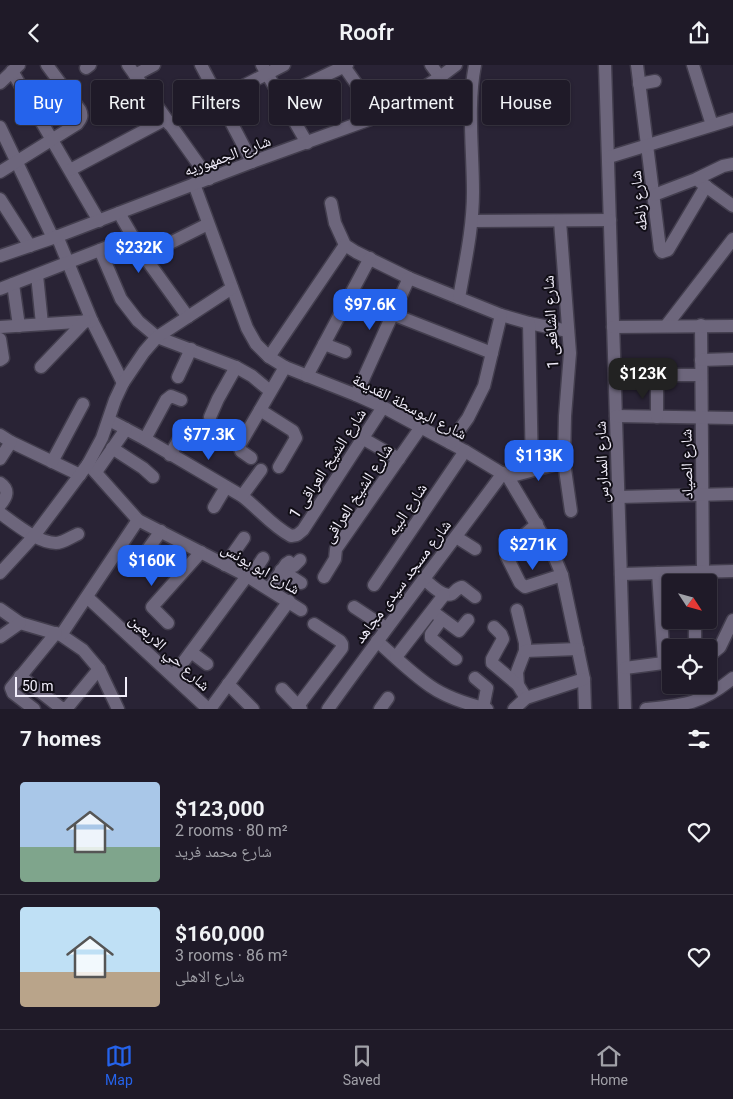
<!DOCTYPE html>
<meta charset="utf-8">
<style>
:root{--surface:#1f1a28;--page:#2c2734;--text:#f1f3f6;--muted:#a1a1a8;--line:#3c3845;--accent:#2563eb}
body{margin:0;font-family:Roboto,"Noto Naskh Arabic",sans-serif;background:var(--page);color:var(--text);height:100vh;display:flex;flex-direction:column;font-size:19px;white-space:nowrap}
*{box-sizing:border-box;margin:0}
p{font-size:16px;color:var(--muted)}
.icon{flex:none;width:28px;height:28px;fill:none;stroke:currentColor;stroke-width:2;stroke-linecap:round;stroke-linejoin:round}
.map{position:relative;height:644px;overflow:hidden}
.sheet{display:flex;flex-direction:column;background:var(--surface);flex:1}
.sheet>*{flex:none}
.top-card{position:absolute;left:15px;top:15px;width:704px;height:45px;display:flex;gap:10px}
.needle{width:32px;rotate:126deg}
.controls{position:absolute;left:662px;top:509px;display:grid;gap:10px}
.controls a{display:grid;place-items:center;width:55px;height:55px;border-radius:5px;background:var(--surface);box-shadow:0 1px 4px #0004,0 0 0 1px var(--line);font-size:25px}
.scale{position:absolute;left:15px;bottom:12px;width:112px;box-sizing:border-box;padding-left:5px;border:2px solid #f1edfa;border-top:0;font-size:14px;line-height:18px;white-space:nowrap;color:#f1edfa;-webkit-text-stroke:4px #110e16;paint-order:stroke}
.price{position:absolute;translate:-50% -42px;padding:0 11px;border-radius:10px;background:var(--accent);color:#fff;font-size:16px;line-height:32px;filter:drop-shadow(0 1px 2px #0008)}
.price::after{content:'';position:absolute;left:50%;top:30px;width:15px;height:11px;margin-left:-8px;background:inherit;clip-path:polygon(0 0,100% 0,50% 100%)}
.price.current{background:#222;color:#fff}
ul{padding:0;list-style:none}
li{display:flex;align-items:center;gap:15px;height:125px;padding:0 20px}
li+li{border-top:1px solid var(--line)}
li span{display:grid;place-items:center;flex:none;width:140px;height:100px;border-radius:5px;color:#555}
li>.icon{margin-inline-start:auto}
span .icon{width:60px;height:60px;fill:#fffc;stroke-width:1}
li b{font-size:21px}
h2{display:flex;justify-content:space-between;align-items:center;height:60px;padding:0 20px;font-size:21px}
.pill{padding:0 18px;border-radius:5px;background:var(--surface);box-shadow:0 1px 4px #0004,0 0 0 1px var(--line);font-size:18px;line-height:45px}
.pill.current{background:var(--accent);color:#fff}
header{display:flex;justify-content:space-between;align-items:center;height:65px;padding:0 20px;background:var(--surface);font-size:22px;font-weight:600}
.dock{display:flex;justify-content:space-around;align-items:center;height:70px;border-top:1px solid var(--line);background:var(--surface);font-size:14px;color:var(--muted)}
.dock a{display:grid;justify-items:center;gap:2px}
.dock .current{color:var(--accent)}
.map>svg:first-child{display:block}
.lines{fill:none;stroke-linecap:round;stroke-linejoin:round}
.minor-casing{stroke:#433e4e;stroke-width:15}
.minor{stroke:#6d667c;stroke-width:12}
.labels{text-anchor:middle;stroke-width:4;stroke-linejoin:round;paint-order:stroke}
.street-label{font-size:16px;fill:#f1edfa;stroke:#110e16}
</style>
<header><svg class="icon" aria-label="back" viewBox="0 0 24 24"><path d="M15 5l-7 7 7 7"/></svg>Roofr<svg class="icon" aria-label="share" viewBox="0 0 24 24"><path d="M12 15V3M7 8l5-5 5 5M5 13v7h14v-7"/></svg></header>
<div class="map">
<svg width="733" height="644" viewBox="0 0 733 644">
<rect width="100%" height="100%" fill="#292335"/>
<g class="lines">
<!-- minor casing -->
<g class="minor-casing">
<g id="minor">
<path d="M 128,0 L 209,114"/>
<path d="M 201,0 L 252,97"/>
<path d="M 262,0 L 307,78"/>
<path d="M 343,0 L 379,51"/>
<path d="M 431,0 L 440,12"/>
<path d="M 605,0 L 625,644"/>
<path d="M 637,0 L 660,184 L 662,187 L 668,185 L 706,121"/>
<path d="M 693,0 L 712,60"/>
<path d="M 86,3 L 90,0"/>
<path d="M 12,6 L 99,156"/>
<path d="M 135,10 L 154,0"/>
<path d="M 0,18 L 19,0"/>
<path d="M 639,19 L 655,16"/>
<path d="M 280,32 L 347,0"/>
<path d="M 169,59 L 284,0"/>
<path d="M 0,62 L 53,173"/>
<path d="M 609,92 L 733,54"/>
<path d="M 70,105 L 166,54"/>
<path d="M 0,107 L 77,59 C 81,54 83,51 80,45 L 47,0"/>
<path d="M 700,117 L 733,141"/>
<path d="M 194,119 L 247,263 L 256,279 L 269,292 L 285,302 L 356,330 L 383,342 L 465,386 L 508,412 L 552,486 L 562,510 L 584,614 L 585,644"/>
<path d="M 654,130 L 696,114 L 723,101 L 733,99"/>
<path d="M 0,134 L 30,181"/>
<path d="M 331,138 L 335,158 L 345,180 L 356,187 L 409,213 L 501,250 L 529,258 L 568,266"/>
<path d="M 119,148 L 144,191 L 188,252"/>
<path d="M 472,156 L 610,155"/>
<path d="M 560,156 L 570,288 L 565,351 L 564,397 L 571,446"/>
<path d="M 57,171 L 92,256 L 123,318"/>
<path d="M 100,185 L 121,234 L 138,256 L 157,272 L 236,302 L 252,311 L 270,326"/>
<path d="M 0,191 L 53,173 L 252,97 L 379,51 L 440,12 L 456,0"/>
<path d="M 144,191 L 208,159"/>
<path d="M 37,210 L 42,259"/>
<path d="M 13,219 L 19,261"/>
<path d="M 0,224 L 133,172"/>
<path d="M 459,233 C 465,198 473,163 473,127 C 473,85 467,41 475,0"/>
<path d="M 392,249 L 492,288"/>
<path d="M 529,258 L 532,405"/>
<path d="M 701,260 L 703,507"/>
<path d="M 666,261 L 733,174"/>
<path d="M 0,262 L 92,256"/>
<path d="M 613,262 L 733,261"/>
<path d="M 0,274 L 3,293 L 0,295"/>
<path d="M 324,279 L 345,287"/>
<path d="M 269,292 L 345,180"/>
<path d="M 701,295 L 733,294"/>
<path d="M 41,302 L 85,256"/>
<path d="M 675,310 L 701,310"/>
<path d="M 307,311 L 370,193"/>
<path d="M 178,312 L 191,284"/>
<path d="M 356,330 L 409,213"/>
<path d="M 260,345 L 293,366 L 296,373 L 279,402"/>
<path d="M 616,351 L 733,353"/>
<path d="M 210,352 L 218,334 L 236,302"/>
<path d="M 657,352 L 657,319"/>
<path d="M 109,355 L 145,374 L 242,431 C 259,444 272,461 291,471 L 297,470 L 303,465 L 383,342"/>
<path d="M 0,370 L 11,377 L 80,410"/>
<path d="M 362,373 L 399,394"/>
<path d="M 145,374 L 166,335 L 171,331 L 181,335"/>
<path d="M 450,378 L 468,353 L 484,321 L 501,250"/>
<path d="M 112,383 L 143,403 L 153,412"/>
<path d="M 170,390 L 182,369"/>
<path d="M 251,393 L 241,386 L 239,381 L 285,302"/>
<path d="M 0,394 L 11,377"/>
<path d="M 52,397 L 83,339"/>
<path d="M 88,399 L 138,455 L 247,511 L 301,545"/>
<path d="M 96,407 L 126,364"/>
<path d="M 508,412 L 564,397"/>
<path d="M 0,418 C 10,425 7,432 0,440"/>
<path d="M 242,431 L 261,405"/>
<path d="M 619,432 L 733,429"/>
<path d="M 214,442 L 226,422"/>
<path d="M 0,448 C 14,458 38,478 56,478 C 63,478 71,472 78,469"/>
<path d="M 523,471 L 537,459"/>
<path d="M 456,472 L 475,484"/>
<path d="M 507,492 L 520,518 L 525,522 L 562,510"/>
<path d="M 138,498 L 161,466"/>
<path d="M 225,500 L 244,473"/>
<path d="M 281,505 L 301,518"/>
<path d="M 0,508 L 34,471 L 88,399 L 102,373 L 115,335 L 123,318 L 144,287 L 157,272 L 232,223"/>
<path d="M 658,508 L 664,598"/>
<path d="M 621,509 L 733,506"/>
<path d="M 324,512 L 335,494 L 336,484 L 421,362"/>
<path d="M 250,513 L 263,493"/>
<path d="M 424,514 C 430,519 443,533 452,529 C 456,526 457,523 462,522 L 475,532"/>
<path d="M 374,520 L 465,386"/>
<path d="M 269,524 L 286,499 L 289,497 L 294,501 L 300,495"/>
<path d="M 87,532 L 208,644"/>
<path d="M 354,542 L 386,563"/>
<path d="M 0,544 L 20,558 L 61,570 L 83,585 L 99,604 L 118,644"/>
<path d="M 517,545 L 525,578 L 525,586 L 517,607 L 518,620 L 526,633"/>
<path d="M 436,549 L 459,566 L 468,555"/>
<path d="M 442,554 L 431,569 L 431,573 L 456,594"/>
<path d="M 168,558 L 152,542 L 201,487"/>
<path d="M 494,562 L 501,569 L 503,574 L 492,594 L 492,598 L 518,620"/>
<path d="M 61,570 L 138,455"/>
<path d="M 0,572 L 20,558"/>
<path d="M 377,576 C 394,591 411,608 430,621 C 447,633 467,639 487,644"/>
<path d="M 695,582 L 695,557"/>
<path d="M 525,586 L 578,584"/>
<path d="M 191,587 L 207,599"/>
<path d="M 709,591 L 720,582 L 733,555"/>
<path d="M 396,592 L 444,530"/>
<path d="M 625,603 L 671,597"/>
<path d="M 20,611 L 61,643 L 67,643 L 99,604"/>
<path d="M 173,611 L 247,511"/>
<path d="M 475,613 L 487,623 L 483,643"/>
<path d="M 228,619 L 253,644"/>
<path d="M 282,624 L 301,644"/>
<path d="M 298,641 L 342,583 L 342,579 L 340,576 L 314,559"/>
<path d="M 34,644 L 13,628 L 11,623 L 56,568"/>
<path d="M 210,644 L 289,536"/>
<path d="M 328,644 C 385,564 445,487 503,408"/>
<path d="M 380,644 L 388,633"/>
<path d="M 514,644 L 526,633 L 584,614"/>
<path d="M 646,644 C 685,640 701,639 733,613"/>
</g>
</g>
<!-- minor -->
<use href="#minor" class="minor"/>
</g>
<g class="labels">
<!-- street labels -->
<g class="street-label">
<text transform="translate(227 90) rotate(-20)" y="6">شارع الجمهوريه</text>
<text transform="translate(638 136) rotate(-96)" y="6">شارع زلطه</text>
<text transform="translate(550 257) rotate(-93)" y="6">شارع الشافعى 1</text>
<text transform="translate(410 341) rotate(27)" y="6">شارع البوسطة القديمة</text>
<text transform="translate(601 397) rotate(-92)" y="6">شارع المدارس</text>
<text transform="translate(327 398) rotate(-57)" y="6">شارع الشيخ العراقى 1</text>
<text transform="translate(686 399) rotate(-91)" y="6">شارع الصياد</text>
<text transform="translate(357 428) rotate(-57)" y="6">شارع الشيخ العراقى</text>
<text transform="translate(406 444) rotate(-56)" y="6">شارع البيه</text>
<text transform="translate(261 503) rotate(30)" y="6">شارع ابو يونس</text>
<text transform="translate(402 516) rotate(-53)" y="6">شارع مسجد سيدى مجاهد</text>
<text transform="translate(170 587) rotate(43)" y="6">شارع حي الاربعين</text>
</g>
</g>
</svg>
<div class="controls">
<a><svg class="needle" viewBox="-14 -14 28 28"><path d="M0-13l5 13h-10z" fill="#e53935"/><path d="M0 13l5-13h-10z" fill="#a1a1a8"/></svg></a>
<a><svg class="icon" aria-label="locate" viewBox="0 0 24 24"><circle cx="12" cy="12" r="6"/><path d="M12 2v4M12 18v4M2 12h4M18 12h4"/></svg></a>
</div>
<div class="scale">50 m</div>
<b class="price" style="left:139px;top:209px">$232K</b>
<b class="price" style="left:370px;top:266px">$97.6K</b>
<b class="price current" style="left:643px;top:335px">$123K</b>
<b class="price" style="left:209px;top:396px">$77.3K</b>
<b class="price" style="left:539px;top:417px">$113K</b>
<b class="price" style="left:533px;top:506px">$271K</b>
<b class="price" style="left:152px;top:522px">$160K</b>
<div class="top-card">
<a class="pill current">Buy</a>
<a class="pill">Rent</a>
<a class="pill">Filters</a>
<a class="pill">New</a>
<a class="pill">Apartment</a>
<a class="pill">House</a>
</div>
</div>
<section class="sheet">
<h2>7 homes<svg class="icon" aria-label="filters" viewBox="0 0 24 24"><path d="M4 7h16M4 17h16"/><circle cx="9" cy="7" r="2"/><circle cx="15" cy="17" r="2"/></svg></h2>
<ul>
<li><span style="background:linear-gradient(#a9c7e8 65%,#7fa58c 0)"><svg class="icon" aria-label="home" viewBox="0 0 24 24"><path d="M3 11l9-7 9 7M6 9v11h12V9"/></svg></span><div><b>$123,000</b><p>2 rooms · 80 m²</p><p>شارع محمد فريد</p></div><svg class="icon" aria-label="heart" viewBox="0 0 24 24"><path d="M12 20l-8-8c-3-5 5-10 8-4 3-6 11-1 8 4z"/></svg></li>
<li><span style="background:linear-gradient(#bfe0f5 65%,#b9a48a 0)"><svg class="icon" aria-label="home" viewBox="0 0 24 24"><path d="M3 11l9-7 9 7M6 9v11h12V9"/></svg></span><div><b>$160,000</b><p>3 rooms · 86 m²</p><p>شارع الاهلى</p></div><svg class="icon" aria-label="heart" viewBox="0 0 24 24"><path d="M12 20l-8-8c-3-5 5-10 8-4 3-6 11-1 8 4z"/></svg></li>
</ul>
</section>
<nav class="dock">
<a class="current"><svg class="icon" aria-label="map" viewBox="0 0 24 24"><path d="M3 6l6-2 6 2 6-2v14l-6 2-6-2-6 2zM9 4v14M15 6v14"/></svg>Map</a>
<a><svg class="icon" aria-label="saved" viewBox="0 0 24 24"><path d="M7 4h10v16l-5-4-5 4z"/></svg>Saved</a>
<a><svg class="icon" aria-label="home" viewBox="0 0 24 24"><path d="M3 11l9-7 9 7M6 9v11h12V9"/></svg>Home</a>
</nav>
